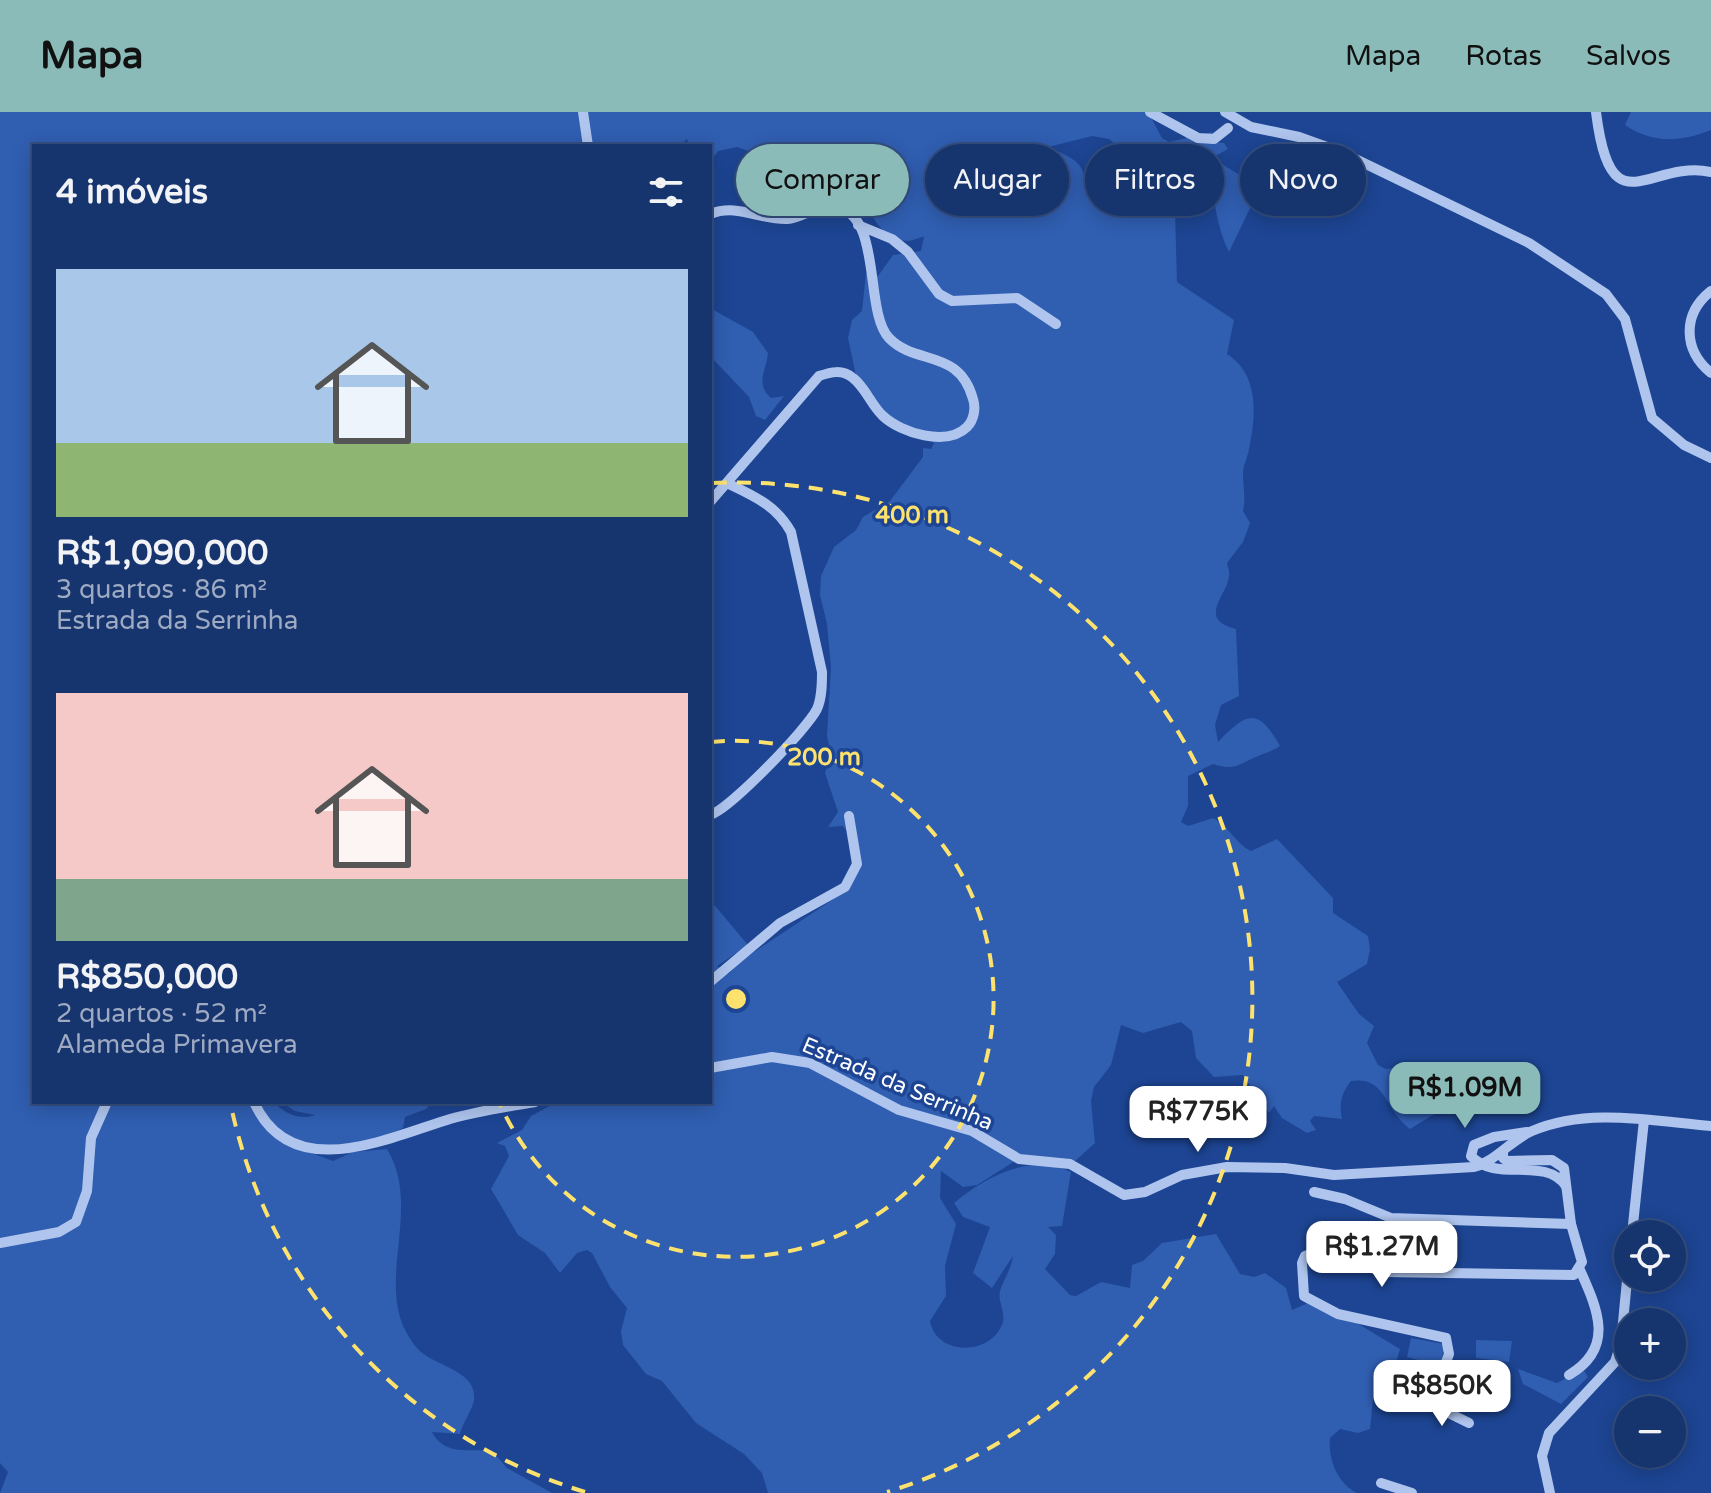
<!DOCTYPE html>
<html lang="pt">
<meta charset="utf-8">
<style>
:root{--surface:#16346e;--page:#1f3c73;--text:#f1f3f6;--muted:#9eaac2;--line:#354f81;--accent:#8bbbb9}
body{margin:0;font-family:"Varela Round",sans-serif;background:var(--page);color:var(--text);height:100vh;display:flex;flex-direction:column;font-size:30px;white-space:nowrap}
*{box-sizing:border-box;margin:0}
p{font-size:26px;color:var(--muted)}
.icon{flex:none;width:44px;height:44px;fill:none;stroke:currentColor;stroke-width:2;stroke-linecap:round;stroke-linejoin:round}
.map{position:relative;flex:1;overflow:hidden}
.side{position:absolute;left:32px;top:32px;width:680px;height:960px;display:flex;flex-direction:column;background:var(--surface);border-radius:0px;box-shadow:0 4px 20px #0003,0 0 0 2px var(--line)}
.side>*{flex:none}
.guide{position:absolute;left:736px;top:32px;width:760px;height:72px;display:flex;gap:16px}
.buttons{position:absolute;left:1614px;top:1108px;display:grid;gap:16px}
.buttons a{display:grid;place-items:center;width:72px;height:72px;border-radius:50%;background:var(--surface);box-shadow:0 4px 20px #0003,0 0 0 2px var(--line);font-size:40px}
.price{position:absolute;translate:-50% -68px;padding:0 18px;border-radius:16px;background:#fff;color:#222;font-size:26px;line-height:52px;filter:drop-shadow(0 2px 4px #0008)}
.price::after{content:'';position:absolute;left:50%;top:48px;width:24px;height:18px;margin-left:-12px;background:inherit;clip-path:polygon(0 0,100% 0,50% 100%)}
.price.active{background:var(--accent);color:#111}
ul{padding:0;list-style:none}
li{display:grid;align-content:center;gap:16px;height:424px;padding:0 24px}
li span{display:grid;place-items:center;height:248px;border-radius:0px;color:#555}
li>.icon{margin-inline-start:auto}
span .icon{width:144px;height:144px;fill:#fffc;stroke-width:1}
li b{font-size:34px}
h2{display:flex;justify-content:space-between;align-items:center;height:96px;padding:0 24px;font-size:34px}
.tag{padding:0 28px;border-radius:36px;background:var(--surface);box-shadow:0 4px 20px #0003,0 0 0 2px var(--line);font-size:28px;line-height:72px}
.tag.active{background:var(--accent);color:#111}
header{display:flex;align-items:center;gap:48px;box-sizing:border-box;height:112px;padding:0 40px;background:var(--accent);color:#111}
header strong{font-size:38px}
nav{display:flex;gap:44px;margin-inline-start:auto;font-size:28px}
.map>svg:first-child{display:block}
.green{fill:#305eb1}
.lines{fill:none;stroke-linecap:round;stroke-linejoin:round}
.minor{stroke:#afc5ee;stroke-width:10}
.ring{fill:none;stroke:#fee26e;stroke-width:4;stroke-dasharray:14 10}
.labels{text-anchor:middle;stroke-width:7;stroke-linejoin:round;paint-order:stroke}
.street-label{font-size:22px;fill:#fff;stroke:#1d4593}
.centre{fill:#fee26e;stroke:#1d4593;stroke-width:4}
.ring-label{font-size:24px;text-anchor:middle;font-weight:bold;fill:#fee26e;stroke:#1d4593;stroke-width:7;stroke-linejoin:round;paint-order:stroke}
</style>
<header>
<strong>Mapa</strong>
<nav><a>Mapa</a><a>Rotas</a><a>Salvos</a></nav>
</header>
<div class="map">
<svg width="1711" height="1381" viewBox="0 0 1711 1381">
<rect width="100%" height="100%" fill="#1d4593"/>
<!-- green -->
<g class="green">
<path d="M 0,0 L 1148,0 L 1162,26 L 1169,30 L 1212,20 L 1213,30 L 1224,31 L 1228,37 L 1212,46 L 1238,62 L 1247,62 L 1258,42 C 1271,38 1282,41 1290,51 L 1290,63 L 1286,69 L 1272,65 L 1255,86 L 1229,140 C 1221,124 1217,106 1214,88 L 1188,81 L 1161,60 L 1137,50 L 1109,27 L 1092,24 L 1048,35 C 1070,45 1086,49 1085,75 L 1092,70 L 1097,54 L 1108,51 L 1127,64 L 1154,93 L 1175,100 L 1177,170 L 1234,208 L 1227,242 C 1258,262 1257,299 1249,337 C 1248,345 1243,353 1243,362 C 1243,375 1246,386 1243,399 L 1250,411 L 1243,430 L 1227,451 C 1228,456 1230,460 1229,465 C 1226,485 1197,507 1236,517 L 1239,584 L 1221,593 L 1215,613 L 1218,630 C 1247,600 1258,595 1280,634 C 1273,639 1264,641 1256,645 C 1237,653 1234,659 1213,652 L 1188,664 L 1188,694 L 1181,710 L 1188,714 L 1213,706 C 1229,714 1236,732 1251,739 L 1277,727 L 1333,786 L 1333,801 L 1368,824 L 1370,838 L 1367,852 L 1337,870 L 1359,902 L 1374,914 L 1367,931 L 1378,953 L 1386,957 L 1427,952 L 1451,992 L 1410,1017 C 1383,997 1387,964 1351,969 C 1341,982 1339,991 1342,1007 L 1314,1004 L 1310,1009 L 1316,1018 L 1307,1021 L 1282,1006 L 1274,994 L 1269,1001 L 1243,963 L 1214,965 L 1196,946 L 1192,919 L 1181,910 L 1143,921 L 1121,913 L 1111,953 L 1094,975 L 1091,989 L 1095,1031 L 1074,1050 L 1015,1049 L 977,1073 L 963,1075 L 941,1059 L 940,1086 L 956,1112 L 945,1154 L 946,1184 L 930,1209 C 936,1243 987,1244 1001,1215 C 1008,1202 997,1190 1000,1179 C 1004,1167 1011,1157 1013,1144 L 992,1176 L 973,1161 L 990,1115 L 963,1105 L 954,1091 C 987,1064 1030,1041 1071,1060 L 1062,1114 L 1048,1115 L 1056,1123 L 1055,1142 L 1045,1157 L 1070,1183 L 1076,1184 L 1101,1170 L 1130,1176 L 1132,1153 L 1143,1149 L 1162,1131 L 1216,1122 L 1240,1162 L 1254,1165 L 1265,1161 L 1286,1176 L 1292,1198 L 1317,1187 L 1400,1237 L 1391,1268 L 1373,1288 L 1370,1317 L 1358,1321 L 1340,1317 L 1330,1326 C 1328,1347 1337,1371 1357,1381 L 768,1381 L 762,1361 L 744,1342 L 696,1311 L 662,1269 L 646,1262 L 623,1233 L 621,1219 L 627,1196 L 610,1175 L 592,1141 L 587,1138 L 577,1141 L 560,1161 L 545,1141 L 518,1123 L 491,1077 L 509,1044 L 505,1034 L 497,1031 L 522,1018 L 531,1004 L 557,990 L 710,990 L 710,788 L 748,833 L 717,854 L 728,862 L 745,846 L 844,780 L 854,750 L 850,723 L 843,714 L 828,715 L 838,700 L 825,661 L 831,642 L 827,624 L 831,555 L 827,512 L 820,483 L 821,464 L 834,435 L 856,418 L 863,405 L 890,389 L 923,345 L 923,336 L 931,337 L 934,331 C 920,317 898,310 879,307 L 873,282 L 856,264 L 848,226 L 852,208 L 862,199 L 866,161 L 878,164 L 893,143 L 921,139 L 924,125 C 920,125 917,127 913,128 C 889,134 870,107 867,88 L 849,90 L 839,63 L 809,38 L 800,40 L 788,35 L 763,44 L 737,35 L 718,39 L 710,50 L 710,34 L 689,34 L 687,27 L 680,34 L 34,34 L 34,990 L 273,990 C 285,1001 299,1009 315,1003 L 295,999 L 281,990 L 432,990 L 426,997 L 405,1005 L 403,1016 C 370,1034 329,1033 292,1034 L 333,1049 L 353,1040 L 387,1037 C 420,1091 382,1158 402,1211 C 405,1219 412,1231 418,1237 C 433,1254 478,1258 474,1288 C 472,1299 463,1310 460,1322 L 432,1320 C 445,1345 470,1336 492,1339 L 507,1356 L 552,1381 L 0,1381 L 8,1360 L 0,1351 Z"/>
<path d="M 1631,0 L 1711,0 L 1711,18 C 1681,30 1652,32 1625,13 Z"/>
<path d="M 710,196 L 753,220 L 768,241 C 766,260 755,271 771,286 L 784,284 L 765,308 L 756,304 L 749,285 L 713,247 L 710,249 Z"/>
<path d="M 1411,1226 L 1444,1232 L 1441,1254 L 1407,1245 Z"/>
<path d="M 1476,1228 L 1512,1229 L 1509,1250 L 1476,1246 Z"/>
<path d="M 1518,1257 L 1557,1271 L 1583,1257 L 1588,1265 L 1561,1292 L 1523,1272 Z"/>
</g>
<g class="lines">
<!-- minor -->
<g class="minor">
<path d="M 583,0 L 588,34"/>
<path d="M 1150,0 L 1198,26 L 1214,27 L 1228,16"/>
<path d="M 1225,0 L 1251,15 L 1299,25 L 1341,40 L 1529,131 L 1606,182 L 1625,207 L 1652,306 L 1684,333 L 1711,346"/>
<path d="M 1596,0 C 1611,119 1648,47 1711,60"/>
<path d="M 710,102 C 738,91 759,108 787,107 C 803,106 817,92 833,94 C 884,100 863,198 889,226 C 916,254 959,236 973,287 C 976,296 974,308 967,315 C 947,335 901,321 883,304 C 871,293 866,276 853,266 C 842,257 831,260 819,264 L 710,390"/>
<path d="M 858,113 L 892,127 L 908,140 L 939,182 L 952,189 L 1017,186 L 1056,212"/>
<path d="M 1711,179 C 1682,202 1683,238 1711,261"/>
<path d="M 710,703 C 730,697 807,617 817,597 C 822,586 822,572 822,560 L 791,420 C 776,393 754,384 727,371"/>
<path d="M 710,870 L 780,811 L 845,775 L 857,752 L 849,704"/>
<path d="M 710,956 L 772,945 L 810,951 L 899,998 L 972,1019 L 1019,1047 L 1070,1052 L 1124,1083 L 1145,1080 L 1182,1063 L 1227,1055 L 1285,1056 L 1334,1063 L 1474,1055 C 1496,1049 1511,1028 1532,1019 C 1587,995 1653,1009 1711,1014"/>
<path d="M 254,990 C 291,1073 388,1026 450,1007 C 478,999 506,995 535,990"/>
<path d="M 1527,1020 L 1494,1025 L 1474,1033 L 1471,1044 C 1497,1072 1544,1043 1566,1074"/>
<path d="M 1314,1080 L 1345,1087 L 1391,1106 L 1571,1112"/>
<path d="M 1632,1122 L 1644,1008"/>
<path d="M 0,1131 L 59,1120 L 76,1110 L 87,1079 L 91,1026 L 107,990"/>
<path d="M 1569,1263 C 1615,1236 1598,1198 1580,1158"/>
<path d="M 1406,1280 L 1469,1311"/>
<path d="M 1431,1291 L 1449,1242 L 1446,1226 L 1338,1202 L 1304,1184 L 1302,1151 L 1305,1144 L 1316,1140 L 1385,1160 L 1574,1163 L 1582,1150 L 1571,1112 L 1564,1056 L 1552,1048 L 1507,1049 L 1503,1046 L 1503,1039"/>
<path d="M 1381,1371 L 1412,1381"/>
<path d="M 1550,1381 L 1542,1344 L 1549,1321 L 1615,1250 L 1621,1231 L 1628,1158"/>
</g>
</g>
<!-- distance rings -->
<g class="ring">
<path d="M711 630A258 258 0 1 1 500 992"/>
<path d="M585 1380A516 516 0 0 1 231 994M713 371A516 516 0 0 1 887 1380"/>
</g>
<g class="labels">
<!-- street labels -->
<g class="street-label">
<text transform="translate(898 971) rotate(23)" y="8">Estrada da Serrinha</text>
</g>
</g>
<circle cx="736" cy="887" r="12" class="centre"/>
<g class="ring-label">
<text x="912" y="411">400 m</text>
<text x="824" y="653">200 m</text>
</g>
</svg>
<div class="buttons">
<a><svg class="icon" aria-label="locate" viewBox="0 0 24 24"><circle cx="12" cy="12" r="6"/><path d="M12 2v4M12 18v4M2 12h4M18 12h4"/></svg></a>
<a>+</a>
<a>−</a>
</div>
<b class="price active" style="left:1465px;top:1018px">R$1.09M</b>
<b class="price" style="left:1198px;top:1042px">R$775K</b>
<b class="price" style="left:1382px;top:1177px">R$1.27M</b>
<b class="price" style="left:1442px;top:1316px">R$850K</b>
<div class="guide">
<a class="tag active">Comprar</a>
<a class="tag">Alugar</a>
<a class="tag">Filtros</a>
<a class="tag">Novo</a>
</div>
<section class="side">
<h2>4 imóveis<svg class="icon" aria-label="filters" viewBox="0 0 24 24"><path d="M4 7h16M4 17h16"/><circle cx="9" cy="7" r="2"/><circle cx="15" cy="17" r="2"/></svg></h2>
<ul>
<li><span style="background:linear-gradient(#a9c7e8 70%,#8fb573 0)"><svg class="icon" aria-label="home" viewBox="0 0 24 24"><path d="M3 11l9-7 9 7M6 9v11h12V9"/></svg></span><div><b>R$1,090,000</b><p>3 quartos · 86 m²</p><p>Estrada da Serrinha</p></div></li>
<li><span style="background:linear-gradient(#f6c9c9 75%,#7fa58c 0)"><svg class="icon" aria-label="home" viewBox="0 0 24 24"><path d="M3 11l9-7 9 7M6 9v11h12V9"/></svg></span><div><b>R$850,000</b><p>2 quartos · 52 m²</p><p>Alameda Primavera</p></div></li>
</ul>
</section>
</div>
